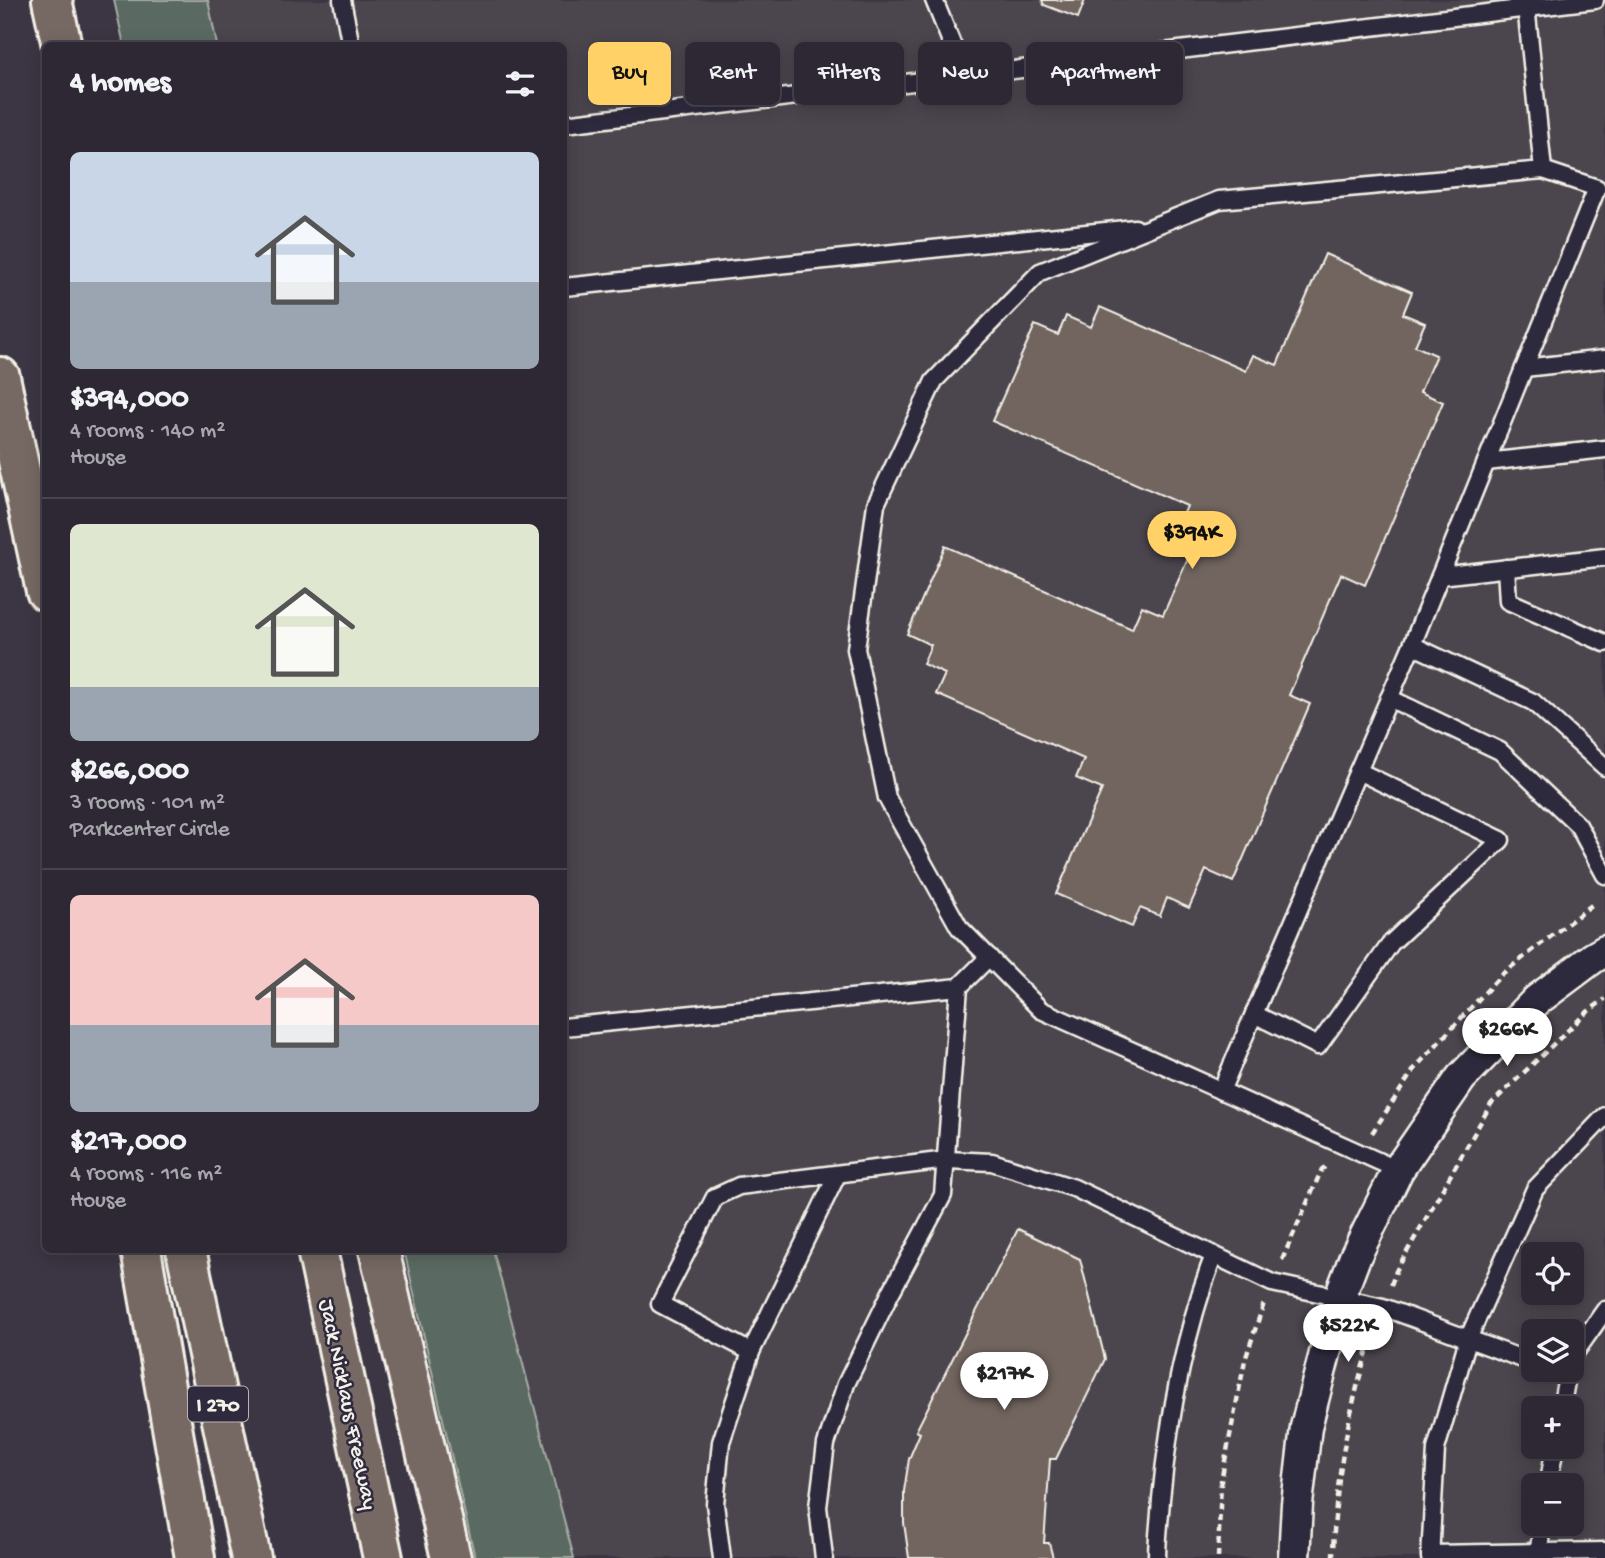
<!DOCTYPE html>
<meta charset="utf-8">
<style>
:root{--surface:#2d2833;--page:#39343f;--text:#f1f3f6;--muted:#a7a6ac;--line:#48444e;--accent:#ffd166}
body{margin:0;font-family:"Gochi Hand",sans-serif;background:var(--page);color:var(--text);height:100vh;display:flex;flex-direction:column;font-size:26px;white-space:nowrap}
*{box-sizing:border-box;margin:0}
p{font-size:23px;color:var(--muted)}
.icon{flex:none;width:38px;height:38px;fill:none;stroke:currentColor;stroke-width:2;stroke-linecap:round;stroke-linejoin:round}
.map{position:relative;flex:1;overflow:hidden}
.details{position:absolute;left:42px;top:42px;width:525px;height:1211px;display:flex;flex-direction:column;background:var(--surface);border-radius:10px;box-shadow:0 4px 18px #0003,0 0 0 2px var(--line)}
.details>*{flex:none}
.guide{position:absolute;left:588px;top:42px;width:665px;height:63px;display:flex;gap:14px}
.buttons{position:absolute;left:1521px;top:1242px;display:grid;gap:14px}
.buttons a{display:grid;place-items:center;width:63px;height:63px;border-radius:10px;background:var(--surface);box-shadow:0 4px 18px #0003,0 0 0 2px var(--line);font-size:35px}
.price{position:absolute;translate:-50% -60px;padding:0 16px;border-radius:24px;background:#fff;color:#222;font-size:23px;line-height:46px;filter:drop-shadow(0 2px 4px #0008)}
.price::after{content:'';position:absolute;left:50%;top:42px;width:21px;height:16px;margin-left:-10px;background:inherit;clip-path:polygon(0 0,100% 0,50% 100%)}
.price.on{background:var(--accent);color:#111}
ul{padding:0;list-style:none}
li{display:grid;align-content:center;gap:14px;height:371px;padding:0 28px}
li+li{border-top:2px solid var(--line)}
li span{display:grid;place-items:center;height:217px;border-radius:10px;color:#555}
li>.icon{margin-inline-start:auto}
span .icon{width:126px;height:126px;fill:#fffc;stroke-width:1}
li b{font-size:30px}
h2{display:flex;justify-content:space-between;align-items:center;height:84px;padding:0 28px;font-size:30px}
.chip{padding:0 24px;border-radius:10px;background:var(--surface);box-shadow:0 4px 18px #0003,0 0 0 2px var(--line);font-size:24px;line-height:63px}
.chip.on{background:var(--accent);color:#111}
.map>svg:first-child{display:block}
.built{fill:#4c444d;fill-rule:evenodd}
.green{fill:#5a6b62;stroke:#a7aea5;stroke-width:2}
.building{fill:#726561;stroke:#f4f1e8;stroke-width:2}
.lines{fill:none;stroke-linecap:round;stroke-linejoin:round}
.lane-casing{stroke:#f4f1e8;stroke-width:21}
.street-casing{stroke:#f4f1e8;stroke-width:35}
.highway-casing{stroke:#f4f1e8;stroke-width:44}
.path{stroke:#f4f1e8;stroke-width:4.5;stroke-dasharray:7 5;stroke-linecap:butt}
.lane{stroke:#2f2a3d;stroke-width:16}
.street{stroke:#2f2a3d;stroke-width:30}
.highway{stroke:#766964;stroke-width:38}
.labels{text-anchor:middle;stroke-width:5;stroke-linejoin:round;paint-order:stroke}
.shield{fill:#2f2a3d;stroke:#b9b5b5;stroke-width:2}
.shield-label{font-size:21px;font-weight:bold;fill:#f4f1e8}
.street-label{font-size:23px;fill:#f4f1e8;stroke:#2f2a3d}
</style>
<div class="map">
<svg width="1605" height="1558" viewBox="0 0 1605 1558">
<rect width="100%" height="100%" fill="#3c3644"/>
<filter id="ink" filterUnits="userSpaceOnUse"><feTurbulence type="fractalNoise" baseFrequency=".0143" numOctaves="2"/><feDisplacementMap in="SourceGraphic" scale="14" xChannelSelector="R" yChannelSelector="G"/><feConvolveMatrix kernelMatrix="1 2 1 2 8 2 1 2 1" color-interpolation-filters="sRGB"/></filter>
<g filter="url(#ink)">
<!-- built -->
<path class="built" d="M 208,0 L 1605,0 L 1605,1558 L 574,1558 L 493,1250 L 564,1250 L 564,46 L 218,45 ZM 1533,1255 L 1572,1255 L 1572,1293 L 1533,1293 ZM 1533,1332 L 1572,1332 L 1572,1370 L 1533,1370 ZM 1533,1409 L 1572,1409 L 1572,1447 L 1533,1447 ZM 1533,1486 L 1572,1486 L 1572,1524 L 1533,1524 Z"/>
<!-- green -->
<g class="green">
<path d="M 114,0 L 208,0 L 217,45 L 124,45 Z"/>
<path d="M 404,1250 L 493,1250 L 574,1558 L 475,1558 Z"/>
</g>
<!-- building -->
<g class="building">
<path d="M 1042,0 L 1085,0 L 1078,18 L 1044,5 Z"/>
<path d="M 1325,254 L 1412,292 L 1403,314 L 1425,323 L 1415,346 L 1436,355 L 1420,392 L 1443,402 L 1365,585 L 1341,574 L 1289,695 L 1310,704 L 1233,882 L 1206,870 L 1189,908 L 1167,898 L 1160,916 L 1140,908 L 1132,927 L 1056,894 L 1102,789 L 1076,778 L 1084,759 L 936,694 L 945,674 L 923,664 L 931,645 L 907,634 L 945,546 L 1132,629 L 1142,606 L 1163,615 L 1199,534 L 1179,525 L 1187,506 L 992,421 L 1035,325 L 1058,335 L 1066,316 L 1091,327 L 1100,307 L 1246,371 L 1253,355 L 1277,365 Z"/>
<path d="M 1018,1229 L 1080,1259 L 1105,1359 L 1056,1459 L 1050,1459 L 1044,1543 L 1049,1543 L 1053,1558 L 909,1558 L 904,1523 L 904,1491 L 909,1459 L 920,1433 L 916,1431 Z"/>
</g>
<g class="lines">
<!-- lane casing -->
<g class="lane-casing">
<g id="lane">
<path d="M 342,0 L 351,46"/>
<path d="M 934,0 L 965,76"/>
<path d="M 564,124 L 1595,0"/>
<path d="M 564,287 L 1135,228"/>
<path d="M 1524,368 L 1605,359"/>
<path d="M 1486,462 L 1605,449"/>
<path d="M 1506,568 L 1508,601 L 1605,643"/>
<path d="M 1440,576 L 1605,557"/>
<path d="M 1412,645 L 1533,702 L 1605,767"/>
<path d="M 1389,698 L 1500,751 L 1578,825 L 1605,875"/>
<path d="M 1254,1014 L 1318,1046 L 1391,943 L 1501,840 L 1358,771"/>
<path d="M 564,1027 L 959,987 L 989,957"/>
<path d="M 1221,1091 L 1412,645 L 1597,188 L 1543,170"/>
<path d="M 1398,1170 L 1041,1010 L 959,927 L 887,798 L 856,649 L 876,504 L 934,381 L 1040,272 L 1219,200 L 1543,170 L 1527,15 L 1517,0"/>
<path d="M 751,1352 L 660,1304 L 715,1197 L 739,1186 L 947,1160 L 992,1162 L 1074,1188 L 1272,1283 L 1383,1307 L 1533,1363"/>
<path d="M 1572,1357 L 1605,1310"/>
<path d="M 1553,1370 L 1567,1376 L 1561,1409"/>
<path d="M 1548,1486 L 1555,1447"/>
<path d="M 1430,1554 L 1605,1551"/>
<path d="M 722,1558 L 715,1504 L 721,1442 L 751,1352 L 837,1175"/>
<path d="M 824,1558 L 818,1507 L 826,1444 L 846,1384 L 890,1294 L 943,1195 L 959,987"/>
<path d="M 1157,1558 C 1157,1538 1160,1518 1161,1499 C 1169,1416 1184,1333 1214,1255"/>
<path d="M 1430,1558 L 1436,1449 L 1468,1339 L 1535,1189 L 1605,1116"/>
<path d="M 1538,1558 L 1542,1524"/>
</g>
</g>
<!-- street casing -->
<g class="street-casing">
<path id="street" d="M 1294,1558 L 1297,1504 L 1306,1427 L 1339,1299 L 1355,1257 L 1398,1170 L 1461,1078 L 1537,1000 L 1593,958 L 1605,951"/>
</g>
<!-- highway casing -->
<g class="highway-casing">
<g id="highway">
<path d="M 52,0 L 62,46"/>
<path d="M 0,377 L 46,591"/>
<path d="M 141,1250 L 195,1558"/>
<path d="M 186,1250 L 251,1558"/>
<path d="M 317,1250 L 383,1558"/>
<path d="M 379,1250 L 451,1558"/>
</g>
</g>
<!-- path -->
<g class="path">
<path d="M 1372,1133 L 1415,1068 L 1502,974 L 1593,904"/>
<path d="M 1282,1260 L 1322,1169 L 1328,1165"/>
<path d="M 1391,1285 L 1396,1271 L 1491,1104 L 1586,1013 L 1605,999"/>
<path d="M 1218,1558 L 1221,1481 L 1245,1360 L 1264,1303"/>
<path d="M 1333,1558 C 1334,1486 1350,1397 1375,1329"/>
</g>
<!-- lane -->
<use href="#lane" class="lane"/>
<!-- street -->
<use href="#street" class="street"/>
<!-- highway -->
<use href="#highway" class="highway"/>
</g>
</g>
<g class="labels">
<!-- shield labels -->
<rect class="shield" x="188" y="1386.5" width="60" height="35" rx="5"/>
<g class="shield-label">
<text x="218" y="1411">I 270</text>
</g>
<!-- street labels -->
<g class="street-label">
<text transform="translate(350 1404) rotate(78)" y="8">Jack Nicklaus Freeway</text>
</g>
</g>
</svg>
<div class="buttons">
<a><svg class="icon" aria-label="locate" viewBox="0 0 24 24"><circle cx="12" cy="12" r="6"/><path d="M12 2v4M12 18v4M2 12h4M18 12h4"/></svg></a>
<a><svg class="icon" aria-label="layers" viewBox="0 0 24 24"><path d="M12 4l9 5-9 5-9-5zM3 14l9 5 9-5"/></svg></a>
<a>+</a>
<a>−</a>
</div>
<b class="price on" style="left:1192px;top:571px">$394K</b>
<b class="price" style="left:1507px;top:1068px">$266K</b>
<b class="price" style="left:1348px;top:1364px">$522K</b>
<b class="price" style="left:1004px;top:1412px">$217K</b>
<div class="guide">
<a class="chip on">Buy</a>
<a class="chip">Rent</a>
<a class="chip">Filters</a>
<a class="chip">New</a>
<a class="chip">Apartment</a>
</div>
<section class="details">
<h2>4 homes<svg class="icon" aria-label="filters" viewBox="0 0 24 24"><path d="M4 7h16M4 17h16"/><circle cx="9" cy="7" r="2"/><circle cx="15" cy="17" r="2"/></svg></h2>
<ul>
<li><span style="background:linear-gradient(#c9d6e8 60%,#9aa5b1 0)"><svg class="icon" aria-label="home" viewBox="0 0 24 24"><path d="M3 11l9-7 9 7M6 9v11h12V9"/></svg></span><div><b>$394,000</b><p>4 rooms · 140 m²</p><p>House</p></div></li>
<li><span style="background:linear-gradient(#dfe7d0 75%,#9aa5b1 0)"><svg class="icon" aria-label="home" viewBox="0 0 24 24"><path d="M3 11l9-7 9 7M6 9v11h12V9"/></svg></span><div><b>$266,000</b><p>3 rooms · 101 m²</p><p>Parkcenter Circle</p></div></li>
<li><span style="background:linear-gradient(#f6c9c9 60%,#9aa5b1 0)"><svg class="icon" aria-label="home" viewBox="0 0 24 24"><path d="M3 11l9-7 9 7M6 9v11h12V9"/></svg></span><div><b>$217,000</b><p>4 rooms · 116 m²</p><p>House</p></div></li>
</ul>
</section>
</div>
